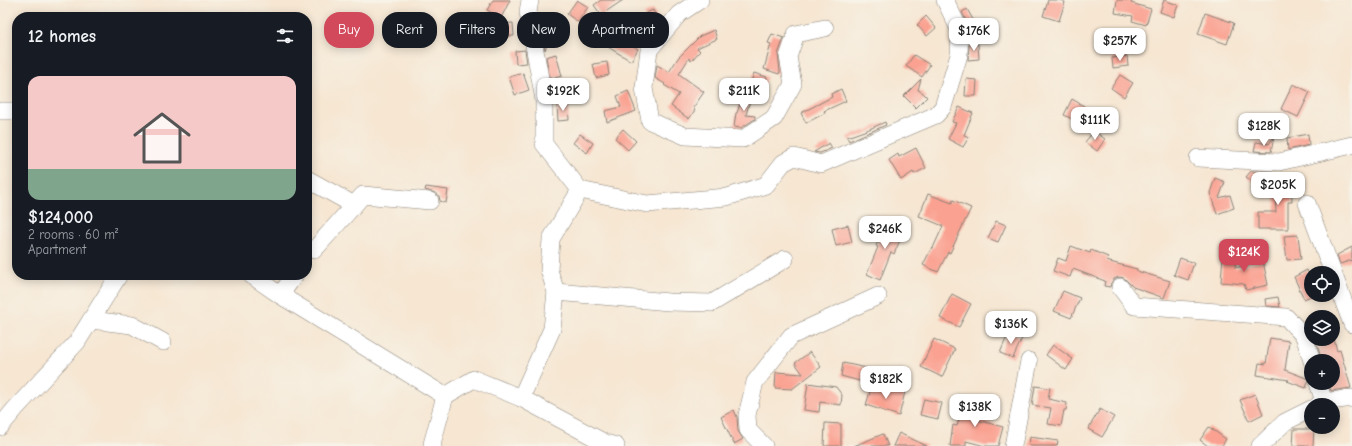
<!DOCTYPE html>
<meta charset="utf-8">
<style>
:root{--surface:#171b24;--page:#20242c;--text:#f1f3f6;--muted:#9ea1a6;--accent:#d1495b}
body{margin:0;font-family:"Comic Neue",sans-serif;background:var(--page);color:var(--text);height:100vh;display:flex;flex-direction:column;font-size:15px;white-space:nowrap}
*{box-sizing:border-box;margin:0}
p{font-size:13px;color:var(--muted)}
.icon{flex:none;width:22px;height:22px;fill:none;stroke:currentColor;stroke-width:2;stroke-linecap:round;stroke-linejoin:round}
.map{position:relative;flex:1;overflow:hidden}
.details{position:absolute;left:12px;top:12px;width:300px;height:268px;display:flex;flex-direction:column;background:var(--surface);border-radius:16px;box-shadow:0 2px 10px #0003}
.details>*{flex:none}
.hud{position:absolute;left:324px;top:12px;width:380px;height:36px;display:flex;gap:8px}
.buttons{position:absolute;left:1304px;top:266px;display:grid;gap:8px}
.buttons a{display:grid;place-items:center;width:36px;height:36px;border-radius:50%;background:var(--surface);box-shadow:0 2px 10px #0003;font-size:20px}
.price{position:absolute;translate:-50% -34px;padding:0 9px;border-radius:8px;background:#fff;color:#222;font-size:13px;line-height:26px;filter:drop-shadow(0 1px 2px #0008)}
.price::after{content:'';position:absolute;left:50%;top:24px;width:12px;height:9px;margin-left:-6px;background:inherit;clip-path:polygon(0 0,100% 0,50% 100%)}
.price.current{background:var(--accent);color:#fff}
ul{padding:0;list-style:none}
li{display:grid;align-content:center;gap:8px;height:212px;padding:0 16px}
li span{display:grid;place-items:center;height:124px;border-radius:12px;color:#555}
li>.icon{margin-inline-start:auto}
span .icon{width:72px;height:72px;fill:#fffc;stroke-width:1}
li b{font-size:17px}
h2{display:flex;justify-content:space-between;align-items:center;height:48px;padding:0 16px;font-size:17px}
.tag{padding:0 14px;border-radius:16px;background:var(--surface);box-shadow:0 2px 10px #0003;font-size:14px;line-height:36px}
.tag.current{background:var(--accent);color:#fff}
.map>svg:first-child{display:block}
.building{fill:#faa191}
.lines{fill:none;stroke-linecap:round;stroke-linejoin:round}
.minor-casing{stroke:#898177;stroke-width:18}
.minor{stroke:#fff;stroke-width:17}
</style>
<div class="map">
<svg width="1352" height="446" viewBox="0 0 1352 446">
<rect width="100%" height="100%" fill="#f7f3e8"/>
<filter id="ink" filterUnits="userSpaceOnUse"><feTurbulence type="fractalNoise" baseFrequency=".025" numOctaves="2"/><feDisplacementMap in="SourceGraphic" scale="8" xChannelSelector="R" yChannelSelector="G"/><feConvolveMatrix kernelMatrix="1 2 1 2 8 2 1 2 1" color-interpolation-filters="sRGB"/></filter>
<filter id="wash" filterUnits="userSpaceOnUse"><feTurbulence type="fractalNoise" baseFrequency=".012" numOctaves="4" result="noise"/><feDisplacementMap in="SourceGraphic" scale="16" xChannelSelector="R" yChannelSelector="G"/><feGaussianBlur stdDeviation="0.9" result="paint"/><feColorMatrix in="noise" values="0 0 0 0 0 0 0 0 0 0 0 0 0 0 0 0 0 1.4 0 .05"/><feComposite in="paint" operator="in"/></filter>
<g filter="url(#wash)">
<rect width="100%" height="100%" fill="#f6e6d2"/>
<g id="blocks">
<!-- building -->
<g class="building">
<path d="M 493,0 L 510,0 L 501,18 L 487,10 Z"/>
<path d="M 577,0 L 588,7 L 578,22 L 567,14 Z"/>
<path d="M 601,0 L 623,0 L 601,15 L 594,5 Z"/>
<path d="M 1048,0 L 1060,0 L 1065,2 L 1059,21 L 1043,16 Z"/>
<path d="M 1117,0 L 1132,0 L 1131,3 L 1151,9 L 1146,25 L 1132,21 L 1133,16 L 1115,13 Z"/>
<path d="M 1164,0 L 1178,5 L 1174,17 L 1160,12 Z"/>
<path d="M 967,9 L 976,25 L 970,29 L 962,12 Z"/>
<path d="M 653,10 L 659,22 L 650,26 L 644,14 Z"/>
<path d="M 1205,13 L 1234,23 L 1227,44 L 1198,34 Z"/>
<path d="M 926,16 L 936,28 L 927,36 L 917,25 Z"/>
<path d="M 513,23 L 514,36 L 499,36 L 499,24 Z"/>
<path d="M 623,24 L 631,29 L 624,40 L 638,49 L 631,61 L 608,47 Z"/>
<path d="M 545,26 L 553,30 L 545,50 L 542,34 Z"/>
<path d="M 714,30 L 717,39 L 697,48 L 700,51 L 691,61 L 689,58 L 679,74 L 704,92 L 693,108 L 695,110 L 689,119 L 671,106 L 679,94 L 664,85 L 665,84 L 655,78 L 657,65 L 669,72 L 678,58 L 700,36 Z"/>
<path d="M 772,34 L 784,38 L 778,54 L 780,71 L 779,74 L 764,69 L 771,44 L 768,43 Z"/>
<path d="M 978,44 L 979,59 L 968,60 L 969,45 Z"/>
<path d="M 525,50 L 527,63 L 516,64 L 515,51 Z"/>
<path d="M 556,54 L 562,76 L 550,79 L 546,57 Z"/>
<path d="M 914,55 L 930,65 L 922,77 L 906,66 Z"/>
<path d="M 1127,56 L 1128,66 L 1113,68 L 1112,58 Z"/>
<path d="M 607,62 L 609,75 L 596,78 L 593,64 Z"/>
<path d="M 523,73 L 529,90 L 515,95 L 509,77 Z"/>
<path d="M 754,73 L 767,77 L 764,86 L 751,82 Z"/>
<path d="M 1120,75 L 1133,83 L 1124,97 L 1111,88 Z"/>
<path d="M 921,79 L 918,90 L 922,92 L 927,97 L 916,108 L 904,96 Z"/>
<path d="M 966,79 L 977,80 L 976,96 L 965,96 Z"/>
<path d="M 1293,84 L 1310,92 L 1298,117 L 1281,109 Z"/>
<path d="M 841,89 L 846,101 L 824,111 L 825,113 L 806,123 L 801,113 L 832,97 L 831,94 Z"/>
<path d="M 628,91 L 636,111 L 607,122 L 605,111 L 621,107 L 617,96 Z"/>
<path d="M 744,91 L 752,93 L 746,115 L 755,116 L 755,119 L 741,128 L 734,127 L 736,113 L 737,113 Z"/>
<path d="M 1072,99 L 1084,106 L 1076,121 L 1064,115 Z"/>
<path d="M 568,104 L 569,120 L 558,121 L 557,105 Z"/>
<path d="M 959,107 L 973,113 L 964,135 L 969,137 L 963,147 L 948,139 L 956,123 L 952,122 Z"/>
<path d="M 885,122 L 886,125 L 849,141 L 847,137 L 867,130 Z"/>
<path d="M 623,129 L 636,141 L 628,150 L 615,138 Z"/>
<path d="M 1094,131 L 1105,139 L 1097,151 L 1085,142 Z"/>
<path d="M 580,134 L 593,143 L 587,153 L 573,143 Z"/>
<path d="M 1308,134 L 1309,145 L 1288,150 L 1287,138 Z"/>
<path d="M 1274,137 L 1271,152 L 1254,151 L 1256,142 L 1269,144 Z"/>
<path d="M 829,143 L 832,148 L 820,153 L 814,152 Z"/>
<path d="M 916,148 L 926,168 L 914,174 L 913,172 L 901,180 L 889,160 L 898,154 L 899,157 Z"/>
<path d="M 1251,171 L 1270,172 L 1272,173 L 1262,188 L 1246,177 Z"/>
<path d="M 1291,175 L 1292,202 L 1288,202 L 1288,229 L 1258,229 L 1258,212 L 1276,212 L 1274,176 Z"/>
<path d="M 1215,178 L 1225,182 L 1219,198 L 1230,195 L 1234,208 L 1217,214 L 1210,193 Z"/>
<path d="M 426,187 L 448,190 L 446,203 L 440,201 L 439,196 L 435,193 L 425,190 Z"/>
<path d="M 928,194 L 952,203 L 953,200 L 971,208 L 950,253 L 948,252 L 938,272 L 923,265 L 932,247 L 933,248 L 943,226 L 919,216 Z"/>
<path d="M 996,221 L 1006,225 L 998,242 L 988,238 Z"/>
<path d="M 886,223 L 904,231 L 894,254 L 891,252 L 880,280 L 867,274 L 878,247 L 876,246 Z"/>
<path d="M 848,225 L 852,242 L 836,246 L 832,229 Z"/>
<path d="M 1298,235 L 1301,259 L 1287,260 L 1284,236 Z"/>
<path d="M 1071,246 L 1090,253 L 1091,250 L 1108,257 L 1106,261 L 1137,269 L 1137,271 L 1170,281 L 1164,298 L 1133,287 L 1124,278 L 1119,277 L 1114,279 L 1111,283 L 1110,287 L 1104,286 L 1105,281 L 1073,269 L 1070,277 L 1053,271 L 1058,258 L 1066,261 Z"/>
<path d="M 1352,247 L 1352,260 L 1340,264 L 1337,255 Z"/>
<path d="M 1223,255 L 1236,256 L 1235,268 L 1263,261 L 1268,285 L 1246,290 L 1244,284 L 1221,282 Z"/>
<path d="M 1180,258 L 1194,263 L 1188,280 L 1174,275 Z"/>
<path d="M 1307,270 L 1311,278 L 1311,296 L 1304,299 L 1294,277 Z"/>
<path d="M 1063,291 L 1080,298 L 1071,318 L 1054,311 Z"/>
<path d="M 952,294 L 971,304 L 959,327 L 940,318 Z"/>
<path d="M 1278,297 L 1280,307 L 1266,306 L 1265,299 Z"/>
<path d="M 1009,332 L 1022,338 L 1013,358 L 1000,353 Z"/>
<path d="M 1270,338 L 1289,341 L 1285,370 L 1309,379 L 1306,388 L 1287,381 L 1289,380 L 1257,375 L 1259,363 L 1266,364 Z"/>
<path d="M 934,339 L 955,349 L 942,377 L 921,367 Z"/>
<path d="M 1324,339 L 1334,339 L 1337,351 L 1340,350 L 1351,388 L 1331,391 L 1328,383 L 1333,383 L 1333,361 L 1322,361 L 1316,341 Z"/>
<path d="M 1053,345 L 1073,359 L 1066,370 L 1046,355 Z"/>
<path d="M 810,352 L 821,367 L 792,389 L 775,388 L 776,372 L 803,374 L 795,363 Z"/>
<path d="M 843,363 L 867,368 L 863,382 L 841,376 Z"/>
<path d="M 808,383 L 836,387 L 842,395 L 841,405 L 820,402 L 819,412 L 804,410 Z"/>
<path d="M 872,385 L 893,391 L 894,389 L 905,392 L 899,416 L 866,405 Z"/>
<path d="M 1035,386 L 1050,388 L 1048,399 L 1067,403 L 1066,410 L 1064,410 L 1061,426 L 1048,424 L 1051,408 L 1032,405 Z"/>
<path d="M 1255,394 L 1263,414 L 1249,421 L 1240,400 Z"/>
<path d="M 966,398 L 982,403 L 977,420 L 1003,427 L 998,446 L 985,446 L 966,441 L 966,446 L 950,446 L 953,425 L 957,426 Z"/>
<path d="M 924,399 L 942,403 L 938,419 L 920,415 Z"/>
<path d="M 1100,409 L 1114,417 L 1102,437 L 1088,429 Z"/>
<path d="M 734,410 L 737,417 L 738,431 L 743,439 L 734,444 L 721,417 Z"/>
<path d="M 825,423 L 841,424 L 841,446 L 824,446 Z"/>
<path d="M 1209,427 L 1226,439 L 1222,446 L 1208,446 L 1200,440 Z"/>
<path d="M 1294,429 L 1314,429 L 1313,446 L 1293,446 Z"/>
<path d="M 899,433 L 927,446 L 893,446 Z"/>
<path d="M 883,434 L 888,446 L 854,446 Z"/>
<path d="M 1030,437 L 1058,441 L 1057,446 L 1029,446 Z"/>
</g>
</g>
</g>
<g filter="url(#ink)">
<use href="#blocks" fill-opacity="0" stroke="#898177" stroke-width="1"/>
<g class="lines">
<!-- minor casing -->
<g class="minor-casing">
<g id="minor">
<path d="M 530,0 L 528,12 L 544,100 L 544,144 L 580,190"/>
<path d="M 700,0 L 679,14 L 649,50 L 644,88 L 650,121 L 685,136 L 743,139 L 774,118 L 793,84 L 788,57 L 796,34 L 825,28"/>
<path d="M 0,111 L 17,111"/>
<path d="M 1198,158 L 1279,162 L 1352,145"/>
<path d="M 307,179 L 354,205"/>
<path d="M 1307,203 L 1333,273"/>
<path d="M 314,250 L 363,195 L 430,201"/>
<path d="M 1333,273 L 1352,324"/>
<path d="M 251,275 L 280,295 L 445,396 L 432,444 L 433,446"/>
<path d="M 1120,287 L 1134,306 L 1286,317 L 1304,336 L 1312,361"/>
<path d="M 556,292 L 669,302 L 712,303 L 785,259"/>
<path d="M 280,295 L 295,275"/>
<path d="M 91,320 L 132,325 L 163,342"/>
<path d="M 1318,383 L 1324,402"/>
<path d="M 445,396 L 474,379 L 521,398 L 605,443 L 616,446"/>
<path d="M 521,398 L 552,329 L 556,292 L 549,270 L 551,239 L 580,190 L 647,204 L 727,197 L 766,185 L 783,163 L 794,157 L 821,164 L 936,115 L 943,107 L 959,55 L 960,31 L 945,0"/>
<path d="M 1318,405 L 1324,402 L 1352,398"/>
<path d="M 0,427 L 15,409 L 77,342 L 119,275"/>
<path d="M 764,446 L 748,430 L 747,415 L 755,382 L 791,336 L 878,296"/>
<path d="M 1013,446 L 1029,361"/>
<path d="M 1260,446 L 1285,422 L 1311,409"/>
</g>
</g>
<!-- minor -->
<use href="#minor" class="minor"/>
</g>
</g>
</svg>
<div class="buttons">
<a><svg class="icon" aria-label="locate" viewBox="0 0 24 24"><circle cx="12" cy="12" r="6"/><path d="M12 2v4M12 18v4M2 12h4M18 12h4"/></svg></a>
<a><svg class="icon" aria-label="layers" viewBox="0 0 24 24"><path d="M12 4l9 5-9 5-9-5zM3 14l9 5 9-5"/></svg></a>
<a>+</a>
<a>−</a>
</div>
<b class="price" style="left:974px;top:52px">$176K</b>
<b class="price" style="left:1120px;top:62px">$257K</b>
<b class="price" style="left:563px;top:112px">$192K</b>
<b class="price" style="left:744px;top:112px">$211K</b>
<b class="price" style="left:1095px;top:141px">$111K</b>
<b class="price" style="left:1264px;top:147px">$128K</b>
<b class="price" style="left:1278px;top:206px">$205K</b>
<b class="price" style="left:885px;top:250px">$246K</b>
<b class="price current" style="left:1244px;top:273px">$124K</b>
<b class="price" style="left:1011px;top:345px">$136K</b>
<b class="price" style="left:886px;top:400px">$182K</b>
<b class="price" style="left:975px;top:428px">$138K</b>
<div class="hud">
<a class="tag current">Buy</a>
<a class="tag">Rent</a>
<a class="tag">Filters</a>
<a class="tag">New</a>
<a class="tag">Apartment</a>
</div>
<section class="details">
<h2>12 homes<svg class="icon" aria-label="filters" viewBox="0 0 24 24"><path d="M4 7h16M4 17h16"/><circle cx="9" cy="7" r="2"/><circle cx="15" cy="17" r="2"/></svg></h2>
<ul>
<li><span style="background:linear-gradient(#f6c9c9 75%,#7fa58c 0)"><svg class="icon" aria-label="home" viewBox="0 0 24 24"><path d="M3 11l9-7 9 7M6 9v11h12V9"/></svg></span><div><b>$124,000</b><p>2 rooms · 60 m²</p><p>Apartment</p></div></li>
</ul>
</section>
</div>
